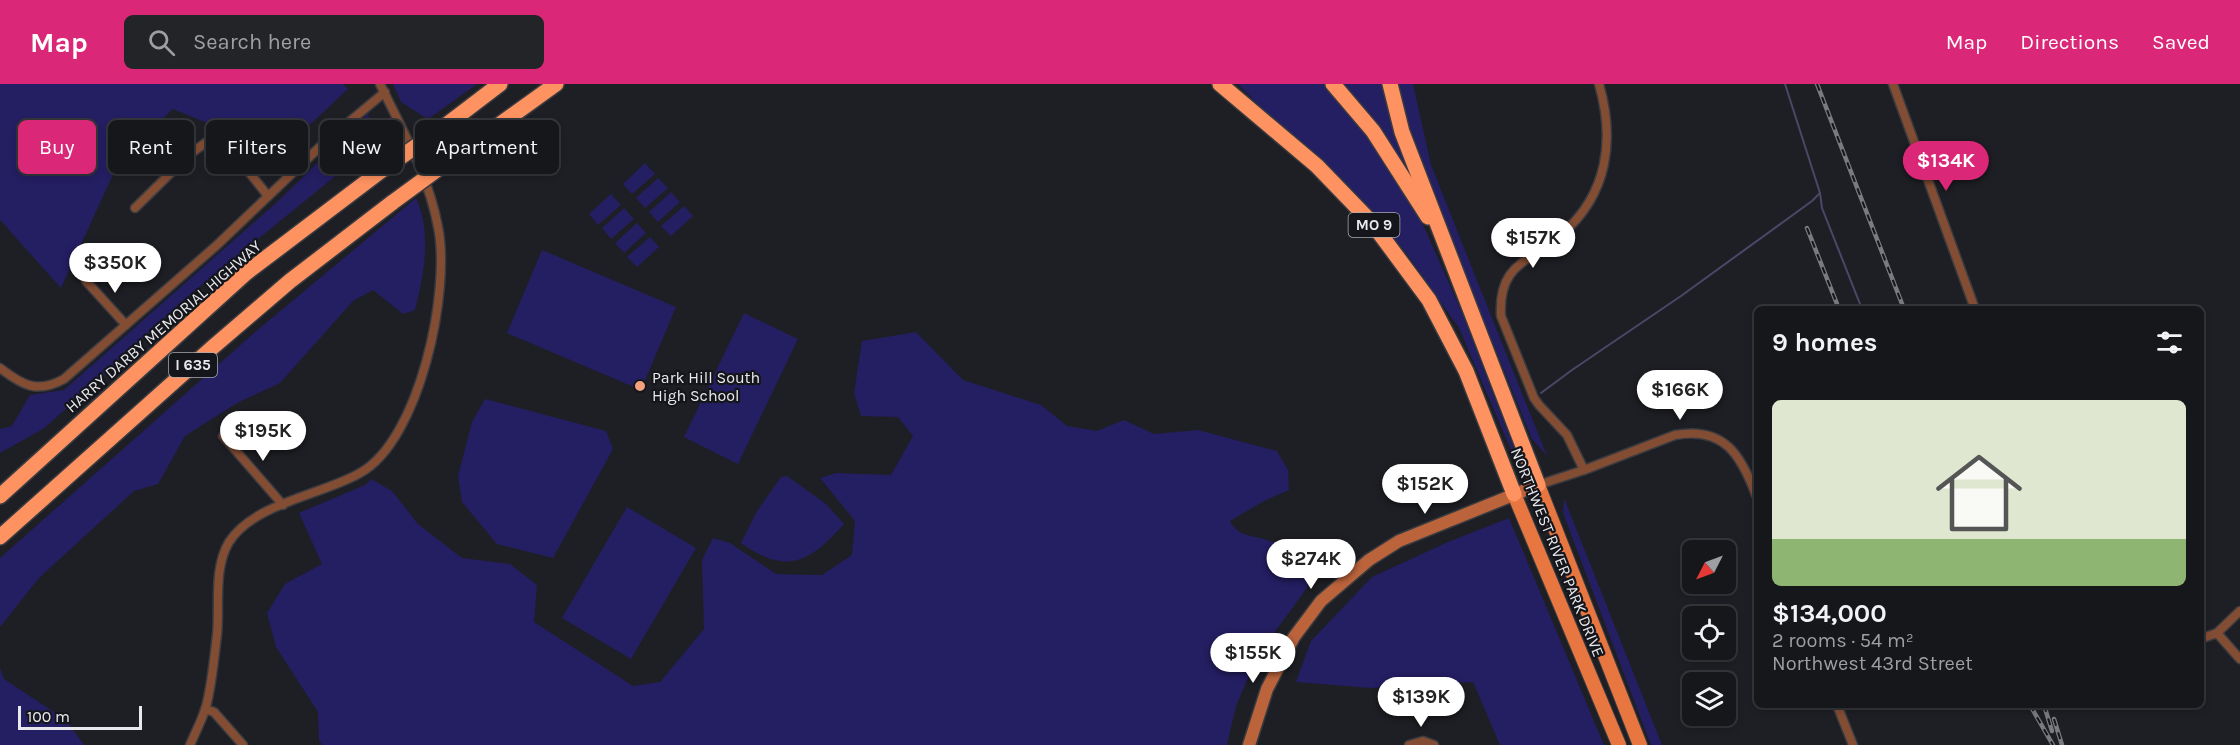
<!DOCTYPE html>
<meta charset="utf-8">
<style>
:root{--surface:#16171b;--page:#232428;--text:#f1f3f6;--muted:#9e9fa3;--line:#35363a;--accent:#db2777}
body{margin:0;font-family:Karla,sans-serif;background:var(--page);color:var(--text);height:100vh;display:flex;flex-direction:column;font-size:22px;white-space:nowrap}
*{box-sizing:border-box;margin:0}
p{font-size:20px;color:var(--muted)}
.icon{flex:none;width:33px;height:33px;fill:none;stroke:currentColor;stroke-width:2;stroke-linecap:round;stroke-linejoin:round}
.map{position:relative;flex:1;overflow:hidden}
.panel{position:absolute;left:1754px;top:222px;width:450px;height:402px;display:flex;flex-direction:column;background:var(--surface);border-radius:9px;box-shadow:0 3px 9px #0003,0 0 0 2px var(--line)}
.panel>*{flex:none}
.top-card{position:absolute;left:18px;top:36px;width:570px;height:54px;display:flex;gap:12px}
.needle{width:39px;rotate:228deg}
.tools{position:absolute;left:1682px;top:456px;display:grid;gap:12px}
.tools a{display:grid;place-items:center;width:54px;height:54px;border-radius:9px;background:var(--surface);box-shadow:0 3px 9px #0003,0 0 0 2px var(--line);font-size:30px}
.scale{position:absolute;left:18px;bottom:15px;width:124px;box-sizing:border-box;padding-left:6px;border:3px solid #e9e9ed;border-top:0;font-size:16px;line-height:21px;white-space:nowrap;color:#e9e9ed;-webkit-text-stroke:4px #15161b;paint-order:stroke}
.price{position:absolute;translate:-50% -51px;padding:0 14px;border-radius:21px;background:#fff;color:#222;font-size:20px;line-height:39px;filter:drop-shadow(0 2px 3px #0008)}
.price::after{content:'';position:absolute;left:50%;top:36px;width:18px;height:14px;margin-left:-9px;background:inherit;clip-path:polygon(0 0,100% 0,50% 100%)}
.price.selected{background:var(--accent);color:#fff}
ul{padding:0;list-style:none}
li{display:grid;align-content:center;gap:12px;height:318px;padding:0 18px}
li span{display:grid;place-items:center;height:186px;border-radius:9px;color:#555}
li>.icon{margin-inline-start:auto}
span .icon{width:108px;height:108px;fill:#fffc;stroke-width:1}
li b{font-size:26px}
h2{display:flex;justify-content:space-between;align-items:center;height:72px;padding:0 18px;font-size:26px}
.chip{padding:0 21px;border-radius:9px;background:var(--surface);box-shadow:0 3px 9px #0003,0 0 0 2px var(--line);font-size:21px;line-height:54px}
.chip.selected{background:var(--accent);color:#fff}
header{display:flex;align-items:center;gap:36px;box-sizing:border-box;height:84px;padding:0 30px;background:var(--accent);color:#fff}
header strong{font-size:28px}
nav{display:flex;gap:33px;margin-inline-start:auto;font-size:21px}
.search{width:420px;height:54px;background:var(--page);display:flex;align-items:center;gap:15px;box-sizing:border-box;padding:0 21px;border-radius:9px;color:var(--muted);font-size:22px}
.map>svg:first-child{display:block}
.green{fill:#241e62}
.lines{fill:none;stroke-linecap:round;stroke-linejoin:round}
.stream{stroke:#4c4668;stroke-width:2}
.street-casing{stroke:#3a3b40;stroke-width:11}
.secondary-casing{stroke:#3a3b40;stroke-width:15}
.primary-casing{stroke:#3a3b40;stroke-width:16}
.highway-casing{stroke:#3a3b40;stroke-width:18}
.street{stroke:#834d34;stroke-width:8}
.secondary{stroke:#bb643c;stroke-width:12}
.primary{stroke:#e77640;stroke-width:14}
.highway{stroke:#fe9260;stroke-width:15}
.rail-casing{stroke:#7a7a7f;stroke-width:4.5}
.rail{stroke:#15161b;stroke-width:2;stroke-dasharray:7;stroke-linecap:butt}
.highway-bridge-casing{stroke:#3a3b40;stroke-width:18;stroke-linecap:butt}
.highway-bridge{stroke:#fe9260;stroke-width:15}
.poi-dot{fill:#f1a17d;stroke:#15161b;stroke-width:2}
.labels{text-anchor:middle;stroke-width:4.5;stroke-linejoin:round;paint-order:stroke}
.shield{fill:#15161b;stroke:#a9aaae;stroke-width:1.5}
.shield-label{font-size:15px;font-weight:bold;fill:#e9e9ed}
.street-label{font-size:16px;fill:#e9e9ed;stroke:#15161b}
.poi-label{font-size:16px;fill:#e9e9ed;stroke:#15161b;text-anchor:start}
</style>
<header>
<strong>Map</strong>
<div class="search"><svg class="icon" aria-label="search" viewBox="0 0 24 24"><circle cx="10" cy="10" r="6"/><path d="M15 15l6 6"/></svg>Search here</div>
<nav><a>Map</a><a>Directions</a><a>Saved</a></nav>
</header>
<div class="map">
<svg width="2240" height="661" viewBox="0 0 2240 661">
<rect width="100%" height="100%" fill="#1e1f24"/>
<!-- green -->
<g class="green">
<path d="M 0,0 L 343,0 L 348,5 L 268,80 L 212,41 L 173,25 L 121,73 L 61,204 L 0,136 Z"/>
<path d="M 393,0 L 477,0 L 431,33 L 426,34 L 401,18 Z"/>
<path d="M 1238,0 L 1324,0 L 1371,55 L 1412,121 L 1426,147 L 1462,229 L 1520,381 L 1517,380 L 1459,244 L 1407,170 L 1381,138 L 1341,95 L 1270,33 Z"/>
<path d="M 1342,0 L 1386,0 L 1411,91 L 1380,46 Z"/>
<path d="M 1397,0 L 1413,0 L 1431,81 L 1547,372 L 1532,355 L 1425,92 L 1409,47 Z"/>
<path d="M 368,30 L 376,59 L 182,217 L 107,289 L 43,345 L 0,369 L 0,345 L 12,342 L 30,311 L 64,306 L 277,118 Z"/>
<path d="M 645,79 L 655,90 L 632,110 L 623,100 Z"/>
<path d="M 658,94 L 668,104 L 645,124 L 636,114 Z"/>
<path d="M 671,108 L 680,118 L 658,138 L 649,128 Z"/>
<path d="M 611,110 L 621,121 L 598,141 L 589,130 Z"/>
<path d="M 416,114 C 432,149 424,190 415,226 L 403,230 L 373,206 L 353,217 L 280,299 L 237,319 L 185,352 L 158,400 L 134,407 L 39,494 L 0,543 L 0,474 L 254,249 Z"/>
<path d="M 684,122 L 693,132 L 671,152 L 661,142 Z"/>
<path d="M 624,124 L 634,135 L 611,155 L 602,144 Z"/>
<path d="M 637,139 L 646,149 L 624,169 L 615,159 Z"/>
<path d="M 650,153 L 659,163 L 637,183 L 627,173 Z"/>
<path d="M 542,166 L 676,223 L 641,306 L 507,249 Z"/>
<path d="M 744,229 L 798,255 L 738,380 L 684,353 Z"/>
<path d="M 916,248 L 963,296 L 1041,321 L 1067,342 L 1097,347 L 1124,336 L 1154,350 L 1198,346 L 1277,367 L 1288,386 L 1289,406 L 1264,417 L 1230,437 C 1239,456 1260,450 1276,460 C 1287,467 1301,485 1311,495 L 1307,504 L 1258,571 L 1236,622 L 1227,661 L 322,661 L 319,656 L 318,628 L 276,563 L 267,529 L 285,500 L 322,480 L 299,429 L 365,401 L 371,395 L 392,407 L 418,440 L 462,474 L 510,480 L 537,501 L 534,538 L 633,602 L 660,598 L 704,545 L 702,476 L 713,454 L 730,459 L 776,490 L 822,491 L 852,471 L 855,437 L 820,394 L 836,389 L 891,391 L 913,352 L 898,333 L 861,332 L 854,309 L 862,257 Z"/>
<path d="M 485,315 L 606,347 L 613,365 L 553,474 L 497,460 L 462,418 L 458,392 L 472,338 Z"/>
<path d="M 787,392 L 826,420 L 844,440 C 810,478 787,492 741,459 L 757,427 L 781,393 Z"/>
<path d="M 1564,414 L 1662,661 L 1651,661 L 1563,429 Z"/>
<path d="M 627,423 L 696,464 L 631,575 L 562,534 Z"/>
<path d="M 1509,434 L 1604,661 L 1500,661 L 1473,598 L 1371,604 L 1296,598 L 1311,557 L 1372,493 L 1448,458 Z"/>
<path d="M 0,584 L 4,595 L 66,636 L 84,661 L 0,661 Z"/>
</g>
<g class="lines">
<!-- stream -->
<g class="stream">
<path d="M 1785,0 L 1820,109 L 1822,124 L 1862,225"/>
<path d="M 1541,309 L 1572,286 L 1681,212 L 1812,117 L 1820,109"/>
</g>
<!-- street casing -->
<g class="street-casing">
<g id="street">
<path d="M 1893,0 L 1975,225"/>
<path d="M 135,124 L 190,70 L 208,57 L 233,68 L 268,112"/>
<path d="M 86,197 L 126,241"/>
<path d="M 0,284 C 22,301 37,310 64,295 L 217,161 L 325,58 L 385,8"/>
<path d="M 223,352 L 283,421"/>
<path d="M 1584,386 L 1567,351 L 1539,321 L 1534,314 L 1501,232 C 1498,178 1530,179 1562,150 C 1608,110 1615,56 1599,0"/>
<path d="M 1538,401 L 1584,386 L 1675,351 C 1724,342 1741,371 1756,411"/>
<path d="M 2217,549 L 2240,575"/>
<path d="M 2200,555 L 2217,549 L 2240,527"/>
<path d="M 1837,621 L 1853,661"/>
<path d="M 205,625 L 214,628 L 243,661"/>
<path d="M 190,661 C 195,649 202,636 206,623 C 212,600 214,575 217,551 C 220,521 213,485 229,458 C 254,419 322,411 360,389 C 420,356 451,206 438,143 C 429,93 402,45 380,0"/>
<path d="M 1409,661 L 1423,657 L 1434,661"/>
</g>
</g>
<!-- secondary casing -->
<g class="secondary-casing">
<path id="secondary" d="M 1249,661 L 1267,605 L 1294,553 L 1321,517 L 1369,476 L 1399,457 L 1538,401"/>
</g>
<!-- primary casing -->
<g class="primary-casing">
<g id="primary">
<path d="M 1538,401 L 1640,661"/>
<path d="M 1514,410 L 1619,661"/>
</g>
</g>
<!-- highway casing -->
<g class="highway-casing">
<g id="highway">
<path d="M 1220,0 L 1317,82 L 1372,139 L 1429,216 L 1466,287 L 1514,410"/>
<path d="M 1333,0 L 1373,47 L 1428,133"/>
<path d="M 1390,0 L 1402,48 L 1538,401"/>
<path d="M 441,45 L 500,0"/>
<path d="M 449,77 L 556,0"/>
<path d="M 0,412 L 246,189 L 382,86"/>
<path d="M 0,453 L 213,263 L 290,197 L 393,118"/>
</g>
</g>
<!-- street -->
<use href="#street" class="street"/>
<!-- secondary -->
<use href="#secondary" class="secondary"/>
<!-- primary -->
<use href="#primary" class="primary"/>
<!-- highway -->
<use href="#highway" class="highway"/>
<!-- rail casing -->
<g class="rail-casing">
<g id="rail">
<path d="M 1817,0 L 1904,225"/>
<path d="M 1807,144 L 1839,225"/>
<path d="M 2030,621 L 2053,661"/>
<path d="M 2044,621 L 2052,647"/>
<path d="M 2054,635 L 2062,661"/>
</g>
</g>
<!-- rail -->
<use href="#rail" class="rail"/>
<!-- highway-bridge casing -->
<g class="highway-bridge-casing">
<g id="highway-bridge">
<path d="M 382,86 L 441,45"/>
<path d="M 393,118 L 449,77"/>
</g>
</g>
<!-- highway-bridge -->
<use href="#highway-bridge" class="highway-bridge"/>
</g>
<!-- markers -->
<circle class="poi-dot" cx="640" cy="302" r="6"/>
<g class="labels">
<!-- shield labels -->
<g class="shield">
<rect x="1348.5" y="129" width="51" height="24" rx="4.5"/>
<rect x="169" y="269" width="48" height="24" rx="4.5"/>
</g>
<g class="shield-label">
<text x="1374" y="146">MO 9</text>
<text x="193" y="286">I 635</text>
</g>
<!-- street labels -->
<g class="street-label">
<text transform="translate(163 242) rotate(-41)" y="6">HARRY DARBY MEMORIAL HIGHWAY</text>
<text transform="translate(1558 468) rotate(68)" y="6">NORTHWEST RIVER PARK DRIVE</text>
</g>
<!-- poi labels -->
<g class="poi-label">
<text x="652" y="299">Park Hill South<tspan x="652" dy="18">High School</tspan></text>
</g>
</g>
</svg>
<div class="tools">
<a><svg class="needle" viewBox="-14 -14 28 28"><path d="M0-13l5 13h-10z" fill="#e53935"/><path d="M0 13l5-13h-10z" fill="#9e9fa3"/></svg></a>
<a><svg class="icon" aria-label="locate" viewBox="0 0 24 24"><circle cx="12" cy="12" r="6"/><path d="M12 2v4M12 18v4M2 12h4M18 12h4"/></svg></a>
<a><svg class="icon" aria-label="layers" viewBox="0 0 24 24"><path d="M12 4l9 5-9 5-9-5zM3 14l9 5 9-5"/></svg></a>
</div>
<div class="scale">100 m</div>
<b class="price selected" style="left:1946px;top:108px">$134K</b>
<b class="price" style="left:1533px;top:185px">$157K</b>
<b class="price" style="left:115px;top:210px">$350K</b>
<b class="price" style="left:1680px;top:337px">$166K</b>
<b class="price" style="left:263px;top:378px">$195K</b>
<b class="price" style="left:1425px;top:431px">$152K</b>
<b class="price" style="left:1311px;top:506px">$274K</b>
<b class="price" style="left:1253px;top:600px">$155K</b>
<b class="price" style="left:1421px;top:644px">$139K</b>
<div class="top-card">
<a class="chip selected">Buy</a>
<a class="chip">Rent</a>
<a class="chip">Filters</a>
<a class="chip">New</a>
<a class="chip">Apartment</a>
</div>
<section class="panel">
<h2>9 homes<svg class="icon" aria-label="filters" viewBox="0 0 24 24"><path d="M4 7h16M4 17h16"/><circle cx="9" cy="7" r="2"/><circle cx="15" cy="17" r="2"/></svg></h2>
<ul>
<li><span style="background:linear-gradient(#dfe7d0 75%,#8fb573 0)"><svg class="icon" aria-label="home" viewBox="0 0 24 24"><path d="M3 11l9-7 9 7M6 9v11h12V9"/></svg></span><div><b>$134,000</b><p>2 rooms · 54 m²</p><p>Northwest 43rd Street</p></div></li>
</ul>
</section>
</div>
